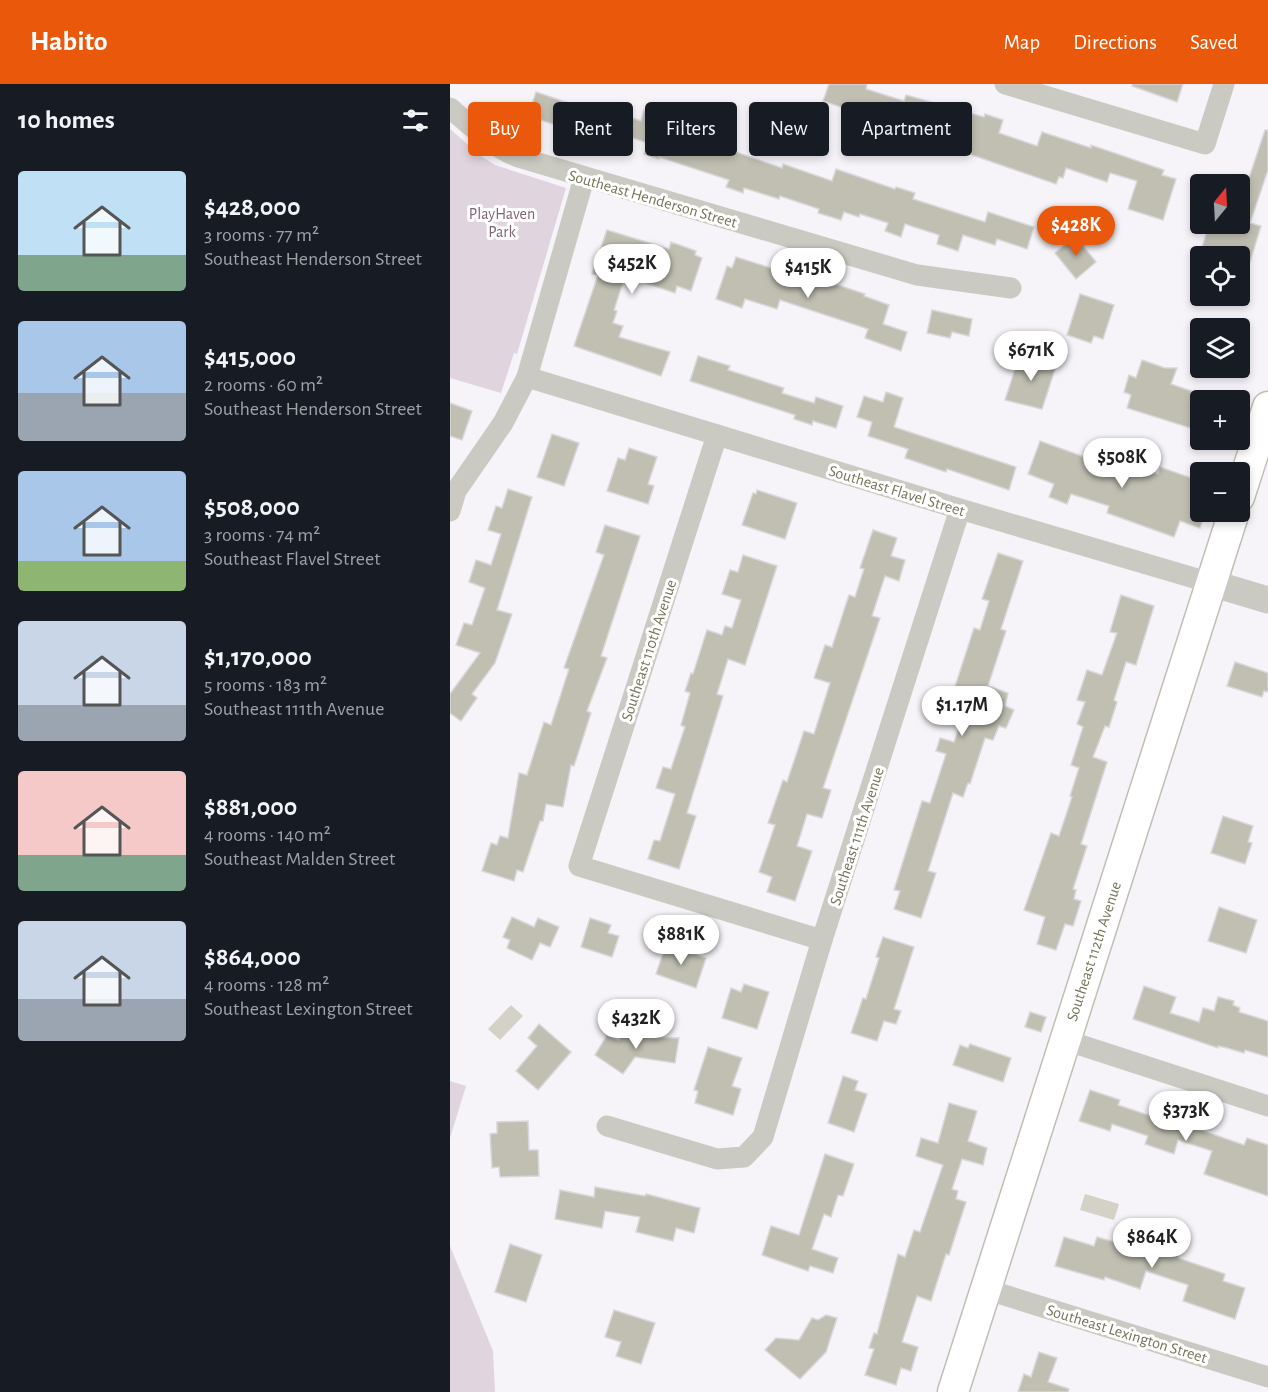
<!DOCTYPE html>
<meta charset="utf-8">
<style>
:root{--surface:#171b24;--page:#242831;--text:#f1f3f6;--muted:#9ea1a6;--accent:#ea580c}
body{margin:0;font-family:"Alegreya Sans",sans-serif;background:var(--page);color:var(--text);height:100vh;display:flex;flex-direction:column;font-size:22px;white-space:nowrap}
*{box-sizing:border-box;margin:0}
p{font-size:20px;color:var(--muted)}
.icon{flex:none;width:33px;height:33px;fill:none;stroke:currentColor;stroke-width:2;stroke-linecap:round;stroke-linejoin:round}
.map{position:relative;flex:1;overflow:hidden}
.details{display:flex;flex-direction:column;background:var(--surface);width:450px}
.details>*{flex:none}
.hud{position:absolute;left:18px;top:18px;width:570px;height:54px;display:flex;gap:12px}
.needle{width:39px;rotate:18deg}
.buttons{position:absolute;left:740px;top:90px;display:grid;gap:12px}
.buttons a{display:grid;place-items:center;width:60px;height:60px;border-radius:6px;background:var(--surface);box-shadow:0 3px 9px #0003;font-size:30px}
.price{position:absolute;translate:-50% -51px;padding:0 14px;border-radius:21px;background:#fff;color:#222;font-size:20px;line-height:39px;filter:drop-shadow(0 2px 3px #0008)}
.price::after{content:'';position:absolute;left:50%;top:36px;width:18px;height:14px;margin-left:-9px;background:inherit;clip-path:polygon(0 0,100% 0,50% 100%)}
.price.on{background:var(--accent);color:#fff}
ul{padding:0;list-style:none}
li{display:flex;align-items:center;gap:18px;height:150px;padding:0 18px}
li span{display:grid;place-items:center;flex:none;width:168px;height:120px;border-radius:6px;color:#555}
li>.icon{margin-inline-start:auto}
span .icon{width:72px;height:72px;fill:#fffc;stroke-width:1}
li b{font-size:26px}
h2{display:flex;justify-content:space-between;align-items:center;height:72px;padding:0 18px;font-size:26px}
.tag{padding:0 21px;border-radius:6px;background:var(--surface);box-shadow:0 3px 9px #0003;font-size:21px;line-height:54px}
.tag.on{background:var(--accent);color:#fff}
header{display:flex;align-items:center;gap:36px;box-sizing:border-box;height:84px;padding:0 30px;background:var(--accent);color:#fff}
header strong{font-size:28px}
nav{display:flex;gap:33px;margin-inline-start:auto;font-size:21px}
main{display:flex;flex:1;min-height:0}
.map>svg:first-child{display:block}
.green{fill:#e0d5de}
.water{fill:#d4d2c7}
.building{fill:#c0bfb2;stroke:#d8d7d9;stroke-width:1.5}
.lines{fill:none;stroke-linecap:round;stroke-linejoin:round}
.secondary-casing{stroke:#c0bfb4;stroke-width:33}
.minor{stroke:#cbcac2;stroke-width:21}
.tertiary{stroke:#cbcac2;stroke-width:27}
.secondary{stroke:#fff;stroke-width:30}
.labels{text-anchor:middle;stroke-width:6;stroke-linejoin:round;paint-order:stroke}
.street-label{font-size:16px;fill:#767458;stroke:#fff}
.park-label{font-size:16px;fill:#7e6476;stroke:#fff}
</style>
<header>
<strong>Habito</strong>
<nav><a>Map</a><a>Directions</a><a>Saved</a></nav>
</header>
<main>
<section class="details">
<h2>10 homes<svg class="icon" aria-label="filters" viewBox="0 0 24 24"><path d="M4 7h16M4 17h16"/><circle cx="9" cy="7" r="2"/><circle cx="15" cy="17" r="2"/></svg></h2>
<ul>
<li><span style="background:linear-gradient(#bfe0f5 70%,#7fa58c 0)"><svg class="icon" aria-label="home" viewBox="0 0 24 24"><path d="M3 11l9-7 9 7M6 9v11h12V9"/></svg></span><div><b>$428,000</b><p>3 rooms · 77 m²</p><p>Southeast Henderson Street</p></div></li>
<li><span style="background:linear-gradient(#a9c7e8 60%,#9aa5b1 0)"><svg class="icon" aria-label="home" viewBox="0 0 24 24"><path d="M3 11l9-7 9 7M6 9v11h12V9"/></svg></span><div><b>$415,000</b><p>2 rooms · 60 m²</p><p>Southeast Henderson Street</p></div></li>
<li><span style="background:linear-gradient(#a9c7e8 75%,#8fb573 0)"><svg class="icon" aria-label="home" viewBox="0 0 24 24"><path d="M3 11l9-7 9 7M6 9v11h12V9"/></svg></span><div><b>$508,000</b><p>3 rooms · 74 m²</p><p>Southeast Flavel Street</p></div></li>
<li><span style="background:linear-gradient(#c9d6e8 70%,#9aa5b1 0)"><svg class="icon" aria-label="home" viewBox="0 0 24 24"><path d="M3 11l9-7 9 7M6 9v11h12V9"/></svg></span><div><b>$1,170,000</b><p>5 rooms · 183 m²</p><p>Southeast 111th Avenue</p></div></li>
<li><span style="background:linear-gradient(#f6c9c9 70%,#7fa58c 0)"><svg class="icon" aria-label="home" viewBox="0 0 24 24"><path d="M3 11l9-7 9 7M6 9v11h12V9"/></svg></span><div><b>$881,000</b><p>4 rooms · 140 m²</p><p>Southeast Malden Street</p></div></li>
<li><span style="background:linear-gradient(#c9d6e8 65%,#9aa5b1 0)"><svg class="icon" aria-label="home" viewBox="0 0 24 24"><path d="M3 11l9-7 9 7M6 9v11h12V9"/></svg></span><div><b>$864,000</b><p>4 rooms · 128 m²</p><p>Southeast Lexington Street</p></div></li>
</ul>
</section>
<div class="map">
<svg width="818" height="1308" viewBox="0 0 818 1308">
<rect width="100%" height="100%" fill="#f6f4f8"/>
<!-- green -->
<g class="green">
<path d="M 0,45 L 31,72 L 45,81 L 116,104 L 67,270 L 64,269 L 51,309 L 0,294 Z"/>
<path d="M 0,997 L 16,1002 L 0,1054 Z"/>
<path d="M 0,1162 L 43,1267 L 45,1308 L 0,1308 Z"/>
</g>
<!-- water -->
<g class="water">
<path d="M 61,921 L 73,932 L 50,956 L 38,945 Z"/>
<path d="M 635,1110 L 669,1120 L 664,1136 L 630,1126 Z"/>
</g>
<!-- building -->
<g class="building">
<path d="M 379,0 L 417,0 L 416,5 L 454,17 L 456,11 L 534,33 L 535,30 L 553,36 L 549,49 L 587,62 L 592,48 L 641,64 L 641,61 L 714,86 L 712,91 L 726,95 L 713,136 L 678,125 L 687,97 L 660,89 L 657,98 L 616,84 L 613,94 L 609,93 L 606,100 L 522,71 L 490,56 L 487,62 L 416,38 L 418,32 L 373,17 Z"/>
<path d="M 683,0 L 733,0 L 727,18 L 682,2 Z"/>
<path d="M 86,8 L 136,25 L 138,19 L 191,37 L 194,26 L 222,35 L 219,45 L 332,84 L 333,80 L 382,97 L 386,85 L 445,105 L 446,103 L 465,109 L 463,115 L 535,138 L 538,128 L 584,143 L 577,165 L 547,155 L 545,161 L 513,151 L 508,167 L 487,160 L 489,151 L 455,140 L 451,153 L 435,147 L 438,139 L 410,130 L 409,133 L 394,128 L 391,136 L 368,129 L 369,125 L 330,112 L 329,115 L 294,104 L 293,109 L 276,103 L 279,96 L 209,73 L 209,75 L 194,70 L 198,59 L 167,49 L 163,62 L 143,56 L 147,44 L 110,31 L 106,41 L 78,32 Z"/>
<path d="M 815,46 L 818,46 L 818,86 L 800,139 L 811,142 L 800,178 L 789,175 L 789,172 L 769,172 L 751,167 L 759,140 L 789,140 L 789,97 L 797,100 Z"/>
<path d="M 157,146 L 219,165 L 221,158 L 246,167 L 245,171 L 252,174 L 241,207 L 227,202 L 225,209 L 175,192 L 164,226 L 167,227 L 163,239 L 173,242 L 169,253 L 220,268 L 211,292 L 124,262 L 148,191 L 142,190 Z"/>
<path d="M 625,152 L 646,178 L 626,195 L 605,169 Z"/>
<path d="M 286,173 L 372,200 L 373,196 L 415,210 L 414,212 L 439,221 L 433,240 L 457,248 L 451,267 L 415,254 L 418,245 L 330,216 L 327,225 L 295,215 L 292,224 L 266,215 L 277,182 L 282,184 Z"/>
<path d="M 630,210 L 664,221 L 653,255 L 644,252 L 641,259 L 617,251 Z"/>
<path d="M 482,226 L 522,235 L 519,252 L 502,248 L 500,254 L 477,249 Z"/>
<path d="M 570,270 L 606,282 L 592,325 L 555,316 Z"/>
<path d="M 248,272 L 280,282 L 278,286 L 334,304 L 332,309 L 364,319 L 366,313 L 393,322 L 386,344 L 363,337 L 362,341 L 344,335 L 345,331 L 240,297 Z"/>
<path d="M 692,276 L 715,284 L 727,284 L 721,300 L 750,310 L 750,347 L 677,324 L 681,311 L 674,308 L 679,291 L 686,294 Z"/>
<path d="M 436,308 L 453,314 L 444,343 L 566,383 L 559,406 L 497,385 L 496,388 L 455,374 L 458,365 L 418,352 L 422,338 L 407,333 L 414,312 L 433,318 Z"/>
<path d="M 0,319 L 22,327 L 12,356 L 0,352 Z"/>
<path d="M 102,350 L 129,359 L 114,402 L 87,393 Z"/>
<path d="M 590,357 L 651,379 L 653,372 L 708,390 L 710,383 L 750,397 L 750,428 L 755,428 L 750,444 L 730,437 L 724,453 L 657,429 L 659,422 L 621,410 L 617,420 L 599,413 L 604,400 L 578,390 Z"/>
<path d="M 179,364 L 207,373 L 198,400 L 204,402 L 198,420 L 157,407 L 168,374 L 175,376 Z"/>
<path d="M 58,405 L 82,413 L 47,526 L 62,530 L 45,579 L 22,610 L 27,614 L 11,637 L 0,629 L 0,610 L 30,569 L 6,561 L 14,539 L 22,541 L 35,504 L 19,498 L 26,476 L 41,481 L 51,450 L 38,446 L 46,422 L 52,424 Z"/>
<path d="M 307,406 L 347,419 L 335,455 L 292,441 L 303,409 L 306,410 Z"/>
<path d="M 155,441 L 190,452 L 151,572 L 157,574 L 137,627 L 141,629 L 124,682 L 121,681 L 113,723 L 96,720 L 93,737 L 90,737 L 73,788 L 67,786 L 64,797 L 32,787 L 41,759 L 47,761 L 50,752 L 58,754 L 69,689 L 77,691 L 94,638 L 101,641 L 119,585 L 114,584 L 154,471 L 146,468 Z"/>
<path d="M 423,446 L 447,454 L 441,472 L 455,476 L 449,497 L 435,492 L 422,532 L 430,534 L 373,704 L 381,706 L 372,734 L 357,730 L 347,762 L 362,767 L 345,817 L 317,808 L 322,793 L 309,788 L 325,741 L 318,739 L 333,696 L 337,698 L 354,647 L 364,650 L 380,599 L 364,594 L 375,561 L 382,563 L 399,511 L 405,513 L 414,485 L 410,484 Z"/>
<path d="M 548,469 L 573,477 L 551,545 L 556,547 L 538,602 L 558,609 L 555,622 L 564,626 L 556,644 L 549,642 L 543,656 L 535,654 L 520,700 L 518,699 L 513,713 L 503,709 L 478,787 L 486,789 L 471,834 L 444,825 L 450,807 L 444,806 L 472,717 L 480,719 L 496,670 L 486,667 L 490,654 L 504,658 L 516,623 L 500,618 L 524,544 L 530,546 L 539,517 L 532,515 Z"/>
<path d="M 293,471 L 327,482 L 295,581 L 278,575 L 267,610 L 273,612 L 237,729 L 246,732 L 229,785 L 198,775 L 204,756 L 210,757 L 225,710 L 206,704 L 213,683 L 221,685 L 235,643 L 231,641 L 240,609 L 235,607 L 241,589 L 243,590 L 257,546 L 272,551 L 275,542 L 282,544 L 291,516 L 272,510 L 280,486 L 288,488 Z"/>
<path d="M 671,511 L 704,522 L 686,581 L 676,578 L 664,616 L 667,618 L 659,643 L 655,642 L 643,673 L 657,678 L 631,760 L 637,762 L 623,805 L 626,806 L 624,815 L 631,817 L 623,842 L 615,840 L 606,866 L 587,860 L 595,833 L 574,826 L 601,749 L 609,752 L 622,713 L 620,712 L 629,684 L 621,681 L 633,643 L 627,640 L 635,618 L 627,616 L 637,586 L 652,591 L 667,549 L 660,548 Z"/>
<path d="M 785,578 L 818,589 L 818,608 L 814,607 L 812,613 L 777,602 Z"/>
<path d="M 773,732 L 803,742 L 798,758 L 802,759 L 795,780 L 761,769 Z"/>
<path d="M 769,823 L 807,836 L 796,869 L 758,857 Z"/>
<path d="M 62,833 L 84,843 L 88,834 L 109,843 L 100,863 L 90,859 L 82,876 L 57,864 L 60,856 L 53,853 Z"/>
<path d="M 140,834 L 161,841 L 158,849 L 169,852 L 162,873 L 131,863 Z"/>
<path d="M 433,853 L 464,863 L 444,925 L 451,927 L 446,940 L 434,937 L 427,957 L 401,949 L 413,914 L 416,915 L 429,874 L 426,873 Z"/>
<path d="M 216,861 L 256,874 L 246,904 L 206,890 Z"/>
<path d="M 294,900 L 319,908 L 307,945 L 272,934 L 281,904 L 291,908 Z"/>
<path d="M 694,902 L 726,913 L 720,929 L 749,938 L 753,924 L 764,927 L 768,913 L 784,917 L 783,921 L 790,924 L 789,928 L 818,937 L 818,973 L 795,966 L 794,969 L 777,964 L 768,962 L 768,964 L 683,935 Z"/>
<path d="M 580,928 L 596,933 L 591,948 L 575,943 Z"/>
<path d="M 89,940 L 121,968 L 88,1006 L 66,987 L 87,962 L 78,954 Z"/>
<path d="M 179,941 L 190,953 L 229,954 L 225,979 L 185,973 L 173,990 L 145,971 L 157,951 L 169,956 Z"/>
<path d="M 520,960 L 561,974 L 553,998 L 503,981 L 510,961 L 518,964 Z"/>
<path d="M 258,963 L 292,974 L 282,1002 L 291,1005 L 283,1031 L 245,1019 L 248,1007 L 244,1006 Z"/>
<path d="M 393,992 L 408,997 L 405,1006 L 417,1010 L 404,1048 L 378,1039 Z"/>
<path d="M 640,1006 L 670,1016 L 668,1021 L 704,1033 L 705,1030 L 794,1061 L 797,1054 L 818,1061 L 818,1112 L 754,1090 L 762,1067 L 728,1056 L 724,1070 L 695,1060 L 698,1052 L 662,1040 L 660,1047 L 629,1037 Z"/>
<path d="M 499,1019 L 527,1027 L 518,1057 L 537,1064 L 533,1081 L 512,1075 L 502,1105 L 508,1107 L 506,1115 L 516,1118 L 499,1171 L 496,1170 L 481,1217 L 467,1212 L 452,1258 L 468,1263 L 461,1287 L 451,1284 L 446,1301 L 415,1291 L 424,1265 L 419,1264 L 424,1249 L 427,1250 L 448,1170 L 455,1173 L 464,1146 L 470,1148 L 493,1081 L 466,1072 L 471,1054 L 488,1059 Z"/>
<path d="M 78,1037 L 79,1066 L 88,1066 L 89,1092 L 50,1093 L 49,1083 L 42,1084 L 40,1050 L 47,1049 L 47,1038 Z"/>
<path d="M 375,1070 L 404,1080 L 393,1112 L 388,1111 L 381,1133 L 374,1130 L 362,1165 L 388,1174 L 383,1189 L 360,1182 L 358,1187 L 312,1171 L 321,1142 L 349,1151 Z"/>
<path d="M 145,1103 L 195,1112 L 196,1110 L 250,1124 L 244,1149 L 226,1144 L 223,1157 L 186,1148 L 190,1133 L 155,1127 L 152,1144 L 105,1135 L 110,1106 L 144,1113 Z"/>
<path d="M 687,1147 L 732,1162 L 728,1174 L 775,1190 L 773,1197 L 795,1204 L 785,1235 L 733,1217 L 738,1201 L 696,1187 L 690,1205 L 655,1193 L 654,1196 L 605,1182 L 614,1153 L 644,1162 L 647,1153 L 682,1163 Z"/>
<path d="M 60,1160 L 92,1171 L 76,1218 L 45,1208 Z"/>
<path d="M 164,1226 L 205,1239 L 191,1280 L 166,1272 L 171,1258 L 155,1253 Z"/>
<path d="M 376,1231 L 387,1234 L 376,1268 L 350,1295 L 315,1266 L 326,1254 L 349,1256 L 362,1234 L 368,1236 Z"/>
<path d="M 589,1268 L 607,1274 L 598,1298 L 619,1305 L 618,1308 L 568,1308 L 574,1290 L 581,1293 Z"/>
</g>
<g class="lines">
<!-- secondary casing -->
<g class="secondary-casing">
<g id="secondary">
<path d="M 789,413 L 818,323"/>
<path d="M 503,1308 L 784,428"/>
</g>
</g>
<!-- minor -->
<g class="minor">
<path d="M 555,0 L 755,60 L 774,0"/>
<path d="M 0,24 C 22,43 41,62 68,73 L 467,191 L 561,204"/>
<path d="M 77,293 L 510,425 L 761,499"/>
<path d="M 267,351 L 129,782 L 372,856"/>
<path d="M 0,427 L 6,407 L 53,339 L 77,293 L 134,94"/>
<path d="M 615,956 L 818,1022"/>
<path d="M 157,1042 L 267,1075 L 294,1073 L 313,1053 L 372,856 L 510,425"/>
<path d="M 535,1205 L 818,1293"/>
</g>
<!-- tertiary -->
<path class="tertiary" d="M 761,499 L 818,516"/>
<!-- secondary -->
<use href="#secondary" class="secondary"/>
</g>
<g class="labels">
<!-- street labels -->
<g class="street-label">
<text transform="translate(203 114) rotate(16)" y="6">Southeast Henderson Street</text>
<text transform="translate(447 406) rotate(17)" y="6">Southeast Flavel Street</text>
<text transform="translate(198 566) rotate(-72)" y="6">Southeast 110th Avenue</text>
<text transform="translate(406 752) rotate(-72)" y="6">Southeast 111th Avenue</text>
<text transform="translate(643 867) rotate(-72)" y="6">Southeast 112th Avenue</text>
<text transform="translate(677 1249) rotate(17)" y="6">Southeast Lexington Street</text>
</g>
<!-- park labels -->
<g class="park-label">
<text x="52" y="135">PlayHaven<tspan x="52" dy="18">Park</tspan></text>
</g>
</g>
</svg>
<div class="buttons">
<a><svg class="needle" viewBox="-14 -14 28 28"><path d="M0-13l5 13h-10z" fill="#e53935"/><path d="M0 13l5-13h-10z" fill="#9ea1a6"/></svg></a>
<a><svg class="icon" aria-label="locate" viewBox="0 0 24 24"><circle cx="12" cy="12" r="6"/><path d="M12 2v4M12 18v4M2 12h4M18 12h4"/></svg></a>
<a><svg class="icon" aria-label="layers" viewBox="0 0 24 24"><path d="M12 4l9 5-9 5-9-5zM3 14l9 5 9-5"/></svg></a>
<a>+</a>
<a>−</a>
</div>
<b class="price on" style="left:626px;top:173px">$428K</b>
<b class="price" style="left:182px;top:211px">$452K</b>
<b class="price" style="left:358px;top:215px">$415K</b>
<b class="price" style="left:581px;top:298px">$671K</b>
<b class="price" style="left:672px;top:405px">$508K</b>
<b class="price" style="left:512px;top:653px">$1.17M</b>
<b class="price" style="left:231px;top:882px">$881K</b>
<b class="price" style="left:186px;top:966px">$432K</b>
<b class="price" style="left:736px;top:1058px">$373K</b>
<b class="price" style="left:702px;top:1185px">$864K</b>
<div class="hud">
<a class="tag on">Buy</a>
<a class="tag">Rent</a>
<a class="tag">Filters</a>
<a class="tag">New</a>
<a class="tag">Apartment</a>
</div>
</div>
</main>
